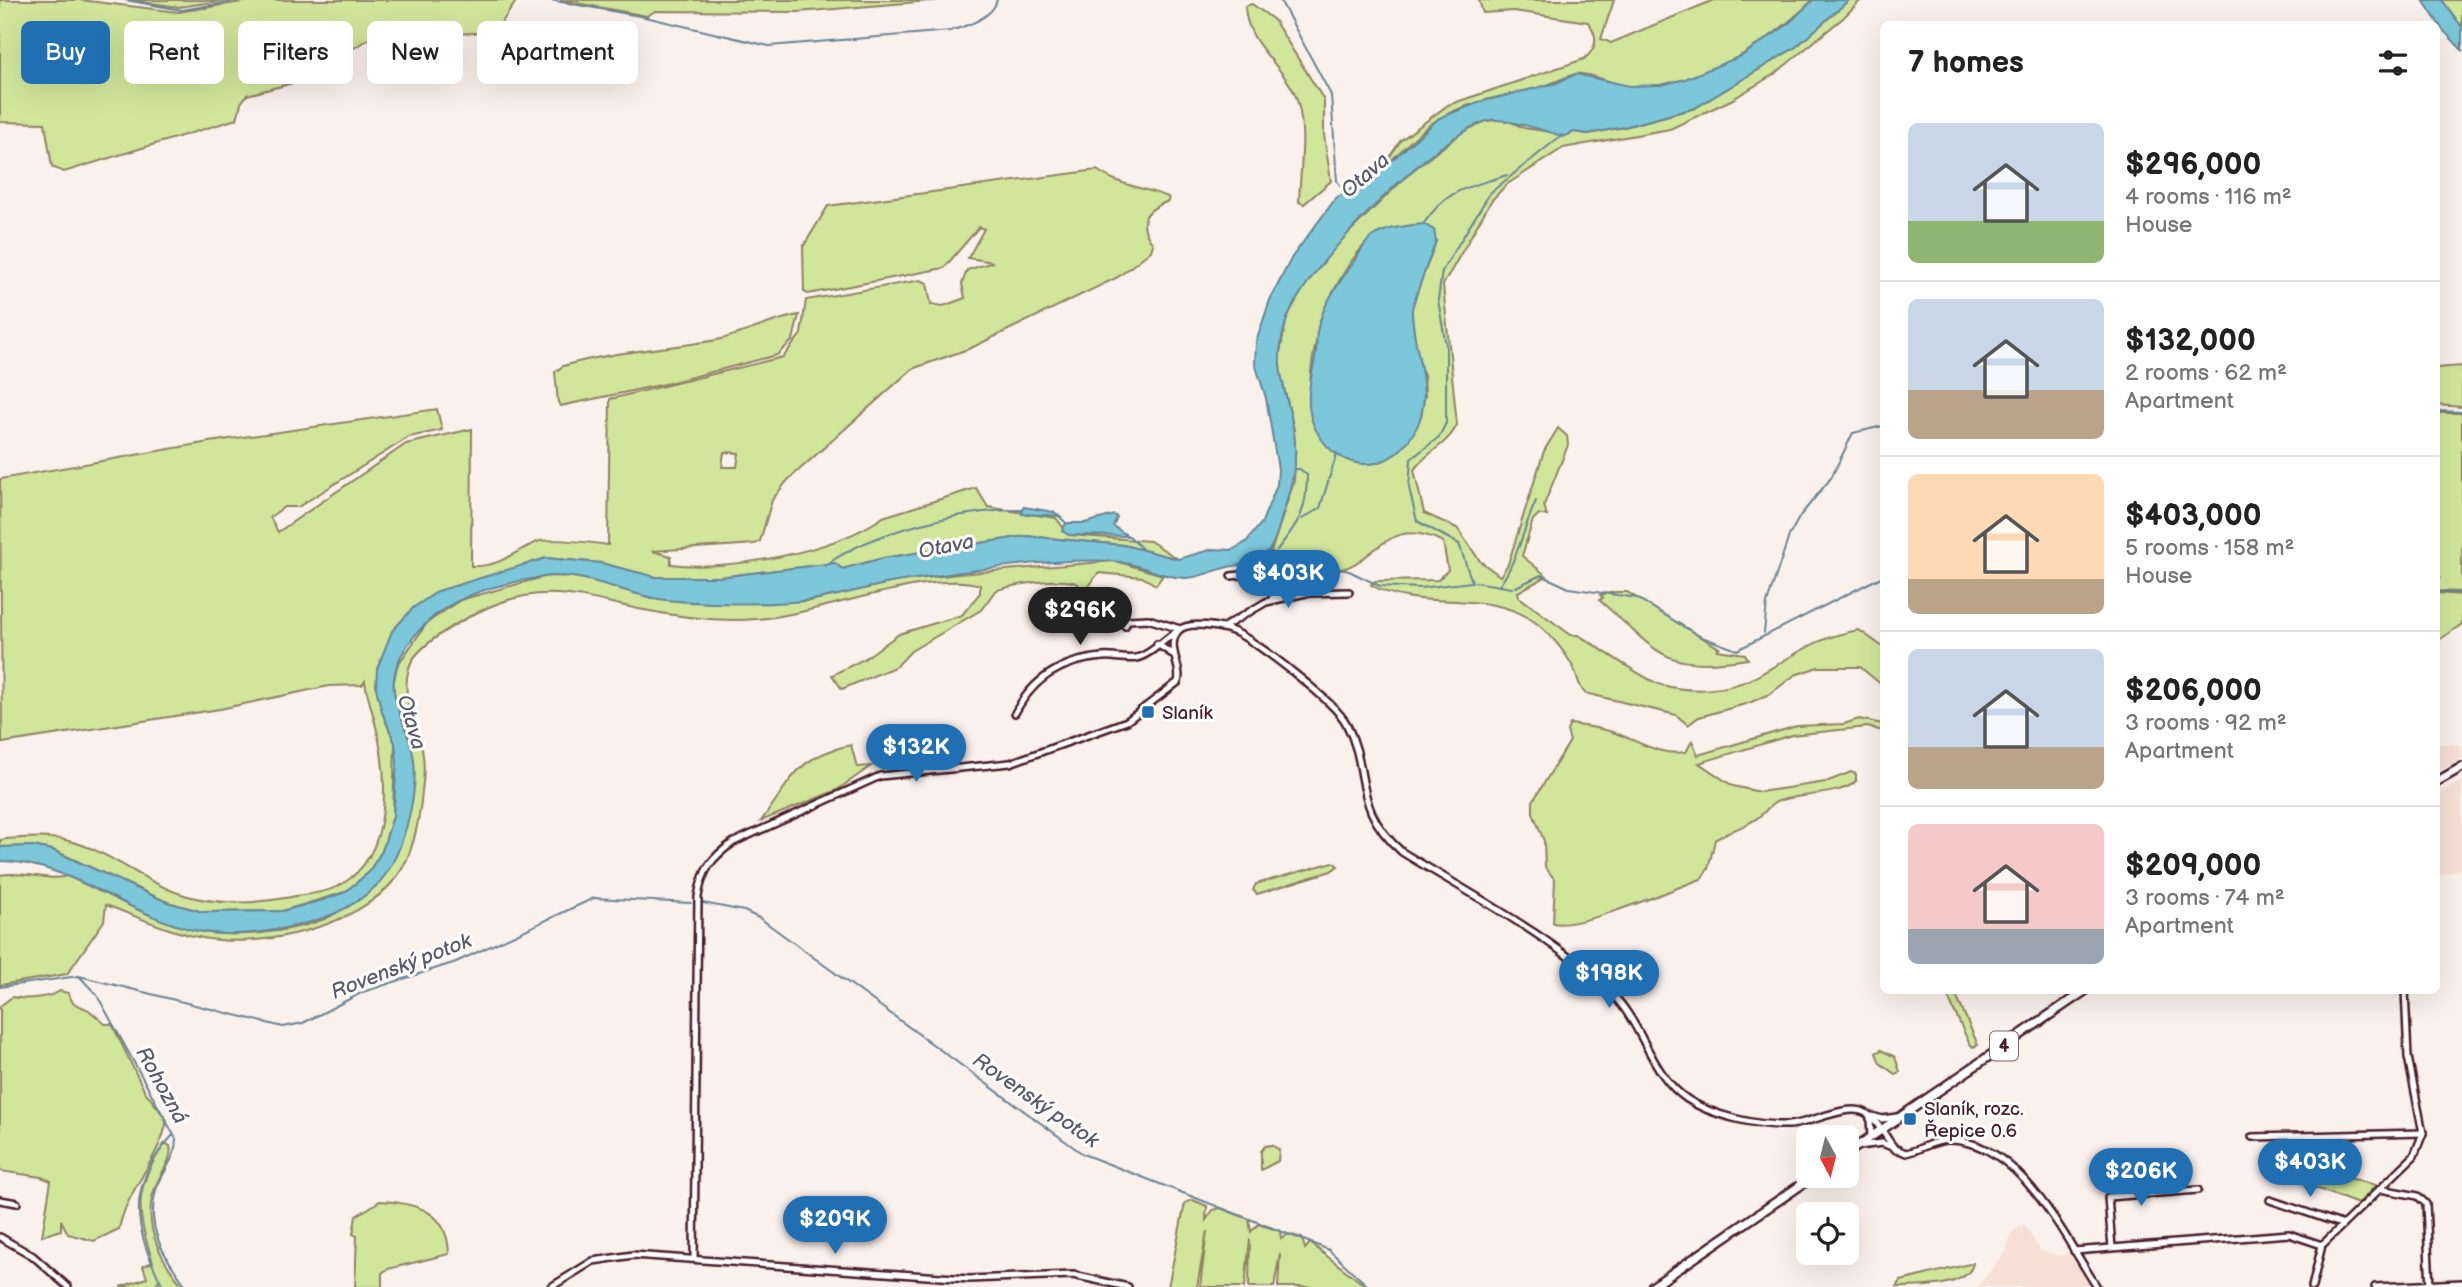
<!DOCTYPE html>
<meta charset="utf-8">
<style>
:root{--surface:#fff;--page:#f2f2f2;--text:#222;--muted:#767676;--line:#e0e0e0;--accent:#1f6fb2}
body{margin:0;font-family:"Balsamiq Sans",sans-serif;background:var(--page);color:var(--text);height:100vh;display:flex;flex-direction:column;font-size:26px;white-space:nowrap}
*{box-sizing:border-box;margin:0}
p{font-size:23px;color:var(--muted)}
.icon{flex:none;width:38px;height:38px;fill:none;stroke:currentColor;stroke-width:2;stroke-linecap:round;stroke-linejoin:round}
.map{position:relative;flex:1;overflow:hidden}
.panel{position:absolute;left:1880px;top:21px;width:560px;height:973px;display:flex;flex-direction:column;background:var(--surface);border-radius:10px;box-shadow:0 7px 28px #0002}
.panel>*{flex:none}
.hud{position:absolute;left:21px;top:21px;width:665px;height:63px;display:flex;gap:14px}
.needle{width:46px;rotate:173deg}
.tools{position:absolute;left:1796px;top:1125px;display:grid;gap:14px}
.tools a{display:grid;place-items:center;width:63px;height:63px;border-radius:10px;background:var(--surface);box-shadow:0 7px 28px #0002;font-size:35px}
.price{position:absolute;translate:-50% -60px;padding:0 16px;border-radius:24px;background:var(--accent);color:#fff;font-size:23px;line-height:46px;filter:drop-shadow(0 2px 4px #0008)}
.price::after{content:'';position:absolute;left:50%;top:42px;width:21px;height:16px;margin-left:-10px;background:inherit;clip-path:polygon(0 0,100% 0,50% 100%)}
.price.current{background:#222;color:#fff}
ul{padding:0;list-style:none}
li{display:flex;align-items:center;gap:21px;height:175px;padding:0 28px}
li+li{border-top:2px solid var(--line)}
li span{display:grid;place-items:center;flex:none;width:196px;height:140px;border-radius:10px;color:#555}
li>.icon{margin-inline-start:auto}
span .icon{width:84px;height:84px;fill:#fffc;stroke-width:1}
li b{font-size:30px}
h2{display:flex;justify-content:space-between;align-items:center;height:84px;padding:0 28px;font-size:30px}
.pill{padding:0 24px;border-radius:10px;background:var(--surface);box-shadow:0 7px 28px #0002;font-size:24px;line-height:63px}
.pill.current{background:var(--accent);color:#fff}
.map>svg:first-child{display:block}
.built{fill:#f6e0d5}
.green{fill:#d1e69b;stroke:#8e8263;stroke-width:2;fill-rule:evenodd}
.water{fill:#7bc7da;stroke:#678494;stroke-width:2}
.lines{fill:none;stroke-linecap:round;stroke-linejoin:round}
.stream{stroke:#678494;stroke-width:2}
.minor-casing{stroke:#4a1f2b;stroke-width:10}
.major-casing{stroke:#4a1f2b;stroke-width:12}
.minor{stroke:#fff;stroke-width:5}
.major{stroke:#fff;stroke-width:7}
.poi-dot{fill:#1f6fb2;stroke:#fff;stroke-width:2.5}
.labels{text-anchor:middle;stroke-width:6;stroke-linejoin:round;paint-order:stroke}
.shield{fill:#fff;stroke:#80626b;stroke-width:2}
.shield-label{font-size:18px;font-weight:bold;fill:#4a1f2b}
.poi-label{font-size:19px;fill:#4a1f2b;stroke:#fff;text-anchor:start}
.water-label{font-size:21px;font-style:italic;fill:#5b5a68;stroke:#fff}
</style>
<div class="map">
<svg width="2462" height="1287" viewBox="0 0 2462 1287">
<rect width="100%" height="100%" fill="#fbf1ec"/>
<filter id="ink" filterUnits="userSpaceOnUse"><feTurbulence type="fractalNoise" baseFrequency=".0143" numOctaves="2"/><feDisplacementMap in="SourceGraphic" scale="14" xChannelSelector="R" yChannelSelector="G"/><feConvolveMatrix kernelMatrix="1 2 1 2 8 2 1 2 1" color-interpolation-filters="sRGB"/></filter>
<g filter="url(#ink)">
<!-- built -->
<g class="built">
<path d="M 2436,744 L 2457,744 L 2462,747 L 2462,758 L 2436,773 Z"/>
<path d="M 2462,780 L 2462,868 L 2436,878 L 2436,796 Z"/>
<path d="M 2024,1224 L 2041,1251 L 2061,1256 L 2069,1252 L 2094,1287 L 1977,1287 L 2006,1251 L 2011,1233 Z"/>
</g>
<!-- green -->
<g class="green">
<path d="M 0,0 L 80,0 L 178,12 L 255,0 L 517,0 L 495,32 L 370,38 L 301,81 L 247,95 L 241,103 L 237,119 L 64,172 L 52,167 L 45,123 L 0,122 Z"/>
<path d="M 127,0 L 227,0 L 179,7 Z"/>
<path d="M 560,0 L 942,0 L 798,12 L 655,11 L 647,16 Z"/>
<path d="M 1479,0 L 1614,0 L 1601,39 L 1611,43 L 1714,0 L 1813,0 C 1766,45 1698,91 1629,86 C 1613,85 1591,72 1577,74 C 1565,76 1550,85 1537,88 C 1505,96 1469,101 1440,118 C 1418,131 1399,154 1380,171 L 1401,140 L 1448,105 L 1584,59 C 1598,48 1598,35 1588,22 L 1514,11 L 1483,13 Z"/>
<path d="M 1849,0 L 1861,0 L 1843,18 L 1776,73 L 1733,99 L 1670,129 L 1563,148 L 1506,185 L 1491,201 L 1443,285 L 1457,425 C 1448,445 1426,452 1414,470 L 1424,513 L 1457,528 L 1480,561 L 1500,576 L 1508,564 L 1544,451 L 1558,428 L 1567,436 L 1568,445 L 1544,505 L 1547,516 L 1539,514 L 1533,520 L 1522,556 L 1547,576 L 1518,592 L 1519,597 L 1571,635 L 1578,635 C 1598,646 1644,680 1662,685 C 1691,693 1730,691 1757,676 C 1796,655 1813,638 1859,630 L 1883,647 L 1883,686 L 1860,667 L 1818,667 L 1795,675 L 1770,694 L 1749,703 L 1699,717 L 1688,725 L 1676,715 L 1585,693 C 1578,686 1578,677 1574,669 C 1565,651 1548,631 1532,620 C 1485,588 1419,613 1371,585 L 1375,581 L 1438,580 L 1448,570 L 1443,542 C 1386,513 1376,565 1334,571 C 1314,573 1288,564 1268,561 L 1294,481 L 1295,462 L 1294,430 L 1278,362 L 1287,317 L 1309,278 L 1333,248 L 1412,171 L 1464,131 L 1486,121 L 1505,119 L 1524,128 L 1558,133 L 1563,137 L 1574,132 L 1588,134 L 1624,127 L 1695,108 L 1796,47 ZM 1400,227 L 1436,241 L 1411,307 L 1417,360 L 1424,375 L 1425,396 L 1421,411 L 1312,420 C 1303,359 1326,284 1370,239 C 1376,232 1391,230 1400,227 Z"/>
<path d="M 2442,0 L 2462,0 L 2462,27 L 2461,26 Z"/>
<path d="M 1252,4 L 1274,20 L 1324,100 L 1324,135 L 1331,181 L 1304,204 L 1299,202 C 1300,168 1308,127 1295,94 C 1281,63 1246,44 1245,6 Z"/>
<path d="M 1097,170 C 1119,186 1143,187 1168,197 L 1169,201 C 1146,209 1135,221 1153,244 L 1151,251 L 1118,277 L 971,348 L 912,369 L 788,480 L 772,500 L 760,541 L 755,544 L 652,551 L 671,556 L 671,564 C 729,572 836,551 883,517 L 976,488 L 988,507 L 1056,518 L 1069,535 L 1150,541 L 1178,559 L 1124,545 L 1026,536 L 883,558 L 842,569 L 835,563 L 718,577 L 655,577 L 601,563 L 546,558 L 413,608 L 382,712 L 395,743 L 393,816 L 382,851 L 368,873 L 345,892 L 282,911 L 203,912 L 167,902 L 53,850 L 33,846 L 0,847 L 0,840 L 6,839 C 25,838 46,836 65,840 C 104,848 138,878 175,892 C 213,906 252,904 291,897 C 307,894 328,893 342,884 C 393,854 388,776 376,727 C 373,712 367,697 365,681 L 362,685 L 329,686 L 220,709 L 2,743 L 0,479 L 209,442 L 437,409 L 442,430 L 409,437 L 298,507 L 284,507 L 270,517 L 278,532 L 406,444 L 472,429 L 471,566 C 502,567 512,552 537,542 C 550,537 593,543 608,545 L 610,399 L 783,357 L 801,334 L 806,300 L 921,280 L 927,283 L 931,304 L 943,306 L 965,298 L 962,284 L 967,270 L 993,262 L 968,258 L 984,229 L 979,227 L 944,268 L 808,294 L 804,292 L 803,247 L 828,206 ZM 724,452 L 739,453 L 737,467 L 722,467 Z"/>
<path d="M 799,315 L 793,340 L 777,355 L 665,384 L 560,406 L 558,402 L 555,372 L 563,366 C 614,351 666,349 717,340 C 745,334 771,320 799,315 Z"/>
<path d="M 2462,366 L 2462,407 L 2436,405 L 2436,368 Z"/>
<path d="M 2436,413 L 2462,413 L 2462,592 L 2436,591 Z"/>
<path d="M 1115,561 L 1163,575 L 1156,585 L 1142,577 L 1098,573 L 1084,594 L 1078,584 C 1062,576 1012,585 995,591 L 981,610 L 911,651 L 897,666 L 842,689 L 832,675 L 864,659 L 899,634 L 962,615 L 980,593 L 980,585 C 930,569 817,615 757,619 C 721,622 679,617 644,610 C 579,597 543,580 478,612 C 459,622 414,647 409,668 C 401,695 414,720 421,746 C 425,759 424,777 422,791 C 420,817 413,857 396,878 C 358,927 262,949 203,938 C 170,932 138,917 106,905 L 104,921 L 67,974 L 0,985 L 0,875 C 23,870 48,882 67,876 C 108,894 151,920 195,930 C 233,939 285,933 322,920 C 342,913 362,894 380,883 L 409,738 L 395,698 L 393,686 L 397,666 L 427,623 L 460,600 L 547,576 L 584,577 L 652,598 L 720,603 L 810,601 L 893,582 L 958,574 Z"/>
<path d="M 1616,592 L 1627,592 L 1719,648 L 1717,650 L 1745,654 L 1748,659 C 1660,672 1661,653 1599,600 L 1603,598 L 1600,595 Z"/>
<path d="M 2436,593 L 2462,595 L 2462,624 L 2436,642 Z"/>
<path d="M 1859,719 L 1883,724 L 1883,731 L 1867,727 L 1792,735 L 1699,763 L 1733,786 L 1760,792 L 1826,782 L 1851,772 L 1856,774 L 1856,781 C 1844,795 1800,794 1782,800 C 1772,802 1767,810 1760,816 C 1747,827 1729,830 1715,840 L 1708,869 L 1701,879 C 1673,889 1578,930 1553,923 L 1555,880 L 1545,867 L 1544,841 L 1533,813 L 1533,801 L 1570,741 L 1567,731 L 1570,724 C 1583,726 1597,727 1609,731 C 1634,738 1658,757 1686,752 L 1692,741 L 1698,755 L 1797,726 L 1844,724 Z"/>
<path d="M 851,745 L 857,767 L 871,766 L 837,790 L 761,821 C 792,780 795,757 851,745 Z"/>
<path d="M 1333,862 L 1338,866 L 1331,871 L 1257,894 L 1253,890 L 1256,884 Z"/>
<path d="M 60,991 L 68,993 L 73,1003 L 89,1010 L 105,1024 L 112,1024 L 144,1090 L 167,1120 C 160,1159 127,1189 119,1229 L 94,1241 L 68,1234 L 61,1220 L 61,1230 L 42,1236 L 51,1181 L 41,1177 L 0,1171 L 0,1006 L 12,997 C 25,1000 49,998 60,991 Z"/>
<path d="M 1945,991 L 1954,991 L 1978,1045 L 1973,1047 L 1969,1043 Z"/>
<path d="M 1881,1050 L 1895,1057 L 1900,1072 L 1895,1074 L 1880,1063 L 1876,1053 Z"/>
<path d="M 165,1143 L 170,1146 C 173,1158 163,1170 158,1181 C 139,1219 159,1259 184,1287 L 164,1287 L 160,1280 L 157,1282 L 159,1287 L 120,1287 L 147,1278 L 143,1266 L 153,1262 C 136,1212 133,1188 165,1143 Z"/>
<path d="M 1272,1145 L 1279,1150 L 1278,1161 L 1261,1170 L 1261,1151 L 1265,1146 Z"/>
<path d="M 2304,1166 L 2376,1185 L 2358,1204 L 2300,1182 L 2297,1179 Z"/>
<path d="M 1193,1200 L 1207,1206 L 1206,1220 L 1213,1210 L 1220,1208 L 1249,1219 L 1251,1232 L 1258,1224 L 1280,1231 L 1281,1239 L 1289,1234 L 1302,1238 L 1305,1249 L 1310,1243 L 1367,1287 L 1278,1287 L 1280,1253 L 1274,1287 L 1249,1287 L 1250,1239 L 1245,1287 L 1200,1287 L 1207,1231 L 1197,1287 L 1168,1287 L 1185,1203 Z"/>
<path d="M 380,1201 C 417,1203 448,1211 449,1254 L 388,1269 L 382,1273 L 382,1287 L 355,1287 L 357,1236 L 353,1234 L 356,1216 Z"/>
<path d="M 1973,1263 C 1969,1287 1921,1287 1897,1287 L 1901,1281 Z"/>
</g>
<!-- water -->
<g class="water">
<path d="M 1813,0 L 1849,0 L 1796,47 L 1695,108 L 1624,127 L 1588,134 L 1574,132 L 1563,137 C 1552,132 1502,118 1491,120 C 1439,130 1301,271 1286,322 C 1272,368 1285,384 1293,427 C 1300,461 1290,491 1280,523 C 1276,536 1272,552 1259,560 C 1251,565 1237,565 1228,567 C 1215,570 1199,578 1186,578 C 1161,578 1137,562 1112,561 C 1048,558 959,572 896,582 C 868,587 840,596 811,600 C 780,604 745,604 714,603 C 693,602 669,602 649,597 C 613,589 581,572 543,577 C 517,581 483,588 460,600 C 428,615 389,655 394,692 C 397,713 409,733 413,754 C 420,791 403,859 376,886 C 351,910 323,920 290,927 C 259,934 223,937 193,930 C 126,914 70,862 0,861 L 0,847 L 33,846 L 52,850 L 167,902 L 203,912 L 282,911 L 323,900 L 345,892 L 368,873 L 382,851 L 393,816 L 397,762 L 395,743 L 382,712 L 376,688 L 377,669 L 392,631 L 413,608 L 438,591 L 546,558 L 601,563 L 656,577 L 719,577 L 835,563 L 842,569 L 883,558 L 1026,536 L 1124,545 L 1178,559 L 1213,549 L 1232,550 L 1246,542 L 1262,522 L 1277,485 L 1278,469 L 1266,398 L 1255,363 L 1256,342 L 1270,300 L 1292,257 L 1336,198 L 1380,171 L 1439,118 L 1480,102 L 1556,83 L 1576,74 L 1629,86 L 1661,85 L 1685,79 L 1741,56 L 1787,25 Z"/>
<path d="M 2423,0 L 2442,0 L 2462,27 L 2462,50 L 2442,29 Z"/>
<path d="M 1424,224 L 1434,230 L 1436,241 C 1433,249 1412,305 1412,310 C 1412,352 1438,395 1413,434 C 1385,481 1330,470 1312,421 C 1305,400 1311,378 1315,358 C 1317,349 1316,340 1317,332 C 1322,304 1341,280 1357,257 C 1361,251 1366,240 1373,236 C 1387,227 1408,226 1424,224 Z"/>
<path d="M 1024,507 L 1054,512 L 1060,516 L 1022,514 Z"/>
<path d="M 1114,515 L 1117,517 L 1113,526 L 1128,536 L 1069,535 L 1062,531 L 1066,523 L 1085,523 Z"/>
</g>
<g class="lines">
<!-- stream -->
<g class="stream">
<path d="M 125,0 L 182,10 L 241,0"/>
<path d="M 550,0 L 645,17 L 769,46 L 950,31 C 966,26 993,18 997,0"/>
<path d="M 1280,0 L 1331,95 L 1337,181 L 1346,193"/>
<path d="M 1424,223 C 1449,187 1468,188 1507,175"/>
<path d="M 2436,411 L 2462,412"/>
<path d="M 1059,516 L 1067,524"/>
<path d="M 1302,519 L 1320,508 L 1337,453"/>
<path d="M 1129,536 L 1142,549"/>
<path d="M 1277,550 C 1299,522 1307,512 1307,475 L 1300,469 L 1295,469"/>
<path d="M 1267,551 L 1349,571 L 1380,586 L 1420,588 L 1472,582 L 1459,544 L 1417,521 L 1409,488 L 1411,459 L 1439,437 L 1446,423 L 1446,345 L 1438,300 L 1442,271 L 1490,193 L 1562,135"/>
<path d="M 825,566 C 870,531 966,509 1022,510"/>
<path d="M 2436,566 L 2440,577"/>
<path d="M 1475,582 L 1512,588"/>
<path d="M 1499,586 C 1517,562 1523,529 1536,501"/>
<path d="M 1516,587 L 1541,575 L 1569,588 L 1637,598 L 1699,636 L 1737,650 L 1883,576"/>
<path d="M 2436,593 L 2462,593"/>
<path d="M 1764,633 L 1767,603 L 1789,536 L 1800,516 L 1831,478 L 1853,433 L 1883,426"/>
<path d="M 703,903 L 744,911 L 761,919 L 1083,1154 L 1329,1250 L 1369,1287"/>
<path d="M 79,976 L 283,1027 L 303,1023 L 363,992 L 456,962 L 594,898 L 691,903"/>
<path d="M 0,987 L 79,976 L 97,995 L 176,1139 C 176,1159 162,1172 156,1190 C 145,1229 165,1258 187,1287"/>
<path d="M 163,1287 C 134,1228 124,1188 173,1135"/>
</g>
<!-- minor casing -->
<g class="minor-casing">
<g id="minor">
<path d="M 1231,576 L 1298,569 L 1303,582 L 1300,586 L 1272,598"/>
<path d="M 1125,626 L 1128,620 L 1148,619 L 1180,629"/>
<path d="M 1222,628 L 1266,602 L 1306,593 L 1349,592"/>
<path d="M 1157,644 L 1174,655"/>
<path d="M 1015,713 C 1034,677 1063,660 1103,657 C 1114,656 1126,660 1136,658 C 1149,656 1166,638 1177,631"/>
<path d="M 1872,1116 L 1882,1119 L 1897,1117"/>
<path d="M 1870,1118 L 1871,1137"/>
<path d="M 2252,1137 L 2423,1133"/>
<path d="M 1859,1146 L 1882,1143 L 1906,1153 C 1920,1150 1932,1141 1947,1140 C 2019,1139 2063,1235 2097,1287"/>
<path d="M 2380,1189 L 2418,1196 L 2426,1204 L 2430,1287"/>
<path d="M 0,1200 L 17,1203"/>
<path d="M 2270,1200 L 2341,1224"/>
<path d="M 0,1237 L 33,1256 L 68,1287"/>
<path d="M 2112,1248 L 2108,1197 L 2198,1190"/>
<path d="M 2074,1251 L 2289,1234 L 2322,1245"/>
<path d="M 694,1258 L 698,897 C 702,870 712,857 734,842 L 880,776 L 1010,763 L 1127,721 L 1178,682 C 1183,666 1165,648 1178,631 C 1188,620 1223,627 1235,632 C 1258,643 1334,701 1346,723 C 1372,773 1350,806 1402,852 C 1469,893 1558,940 1613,995 C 1643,1025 1651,1075 1687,1099 C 1712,1116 1758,1126 1789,1125 C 1810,1124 1849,1102 1866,1113 C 1879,1121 1886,1139 1896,1150"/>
<path d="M 551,1287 L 593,1261 L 633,1255 L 969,1279 L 1073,1275 L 1128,1287"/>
<path d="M 2312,1287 L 2322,1245 L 2414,1156 L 2423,1133 L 2408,1057 L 2405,990"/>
<path d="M 2375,1287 L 2462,1283"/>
</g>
</g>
<!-- major casing -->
<g class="major-casing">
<g id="major">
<path d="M 2436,782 L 2462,767"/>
<path d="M 1846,1154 L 2086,990"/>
<path d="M 1652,1287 L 1814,1176"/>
</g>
</g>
<!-- minor -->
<use href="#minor" class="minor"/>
<!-- major -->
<use href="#major" class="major"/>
</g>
</g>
<!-- markers -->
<g class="poi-dot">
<rect x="1141" y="705" width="14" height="14" rx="3.5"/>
<rect x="1903" y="1112" width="14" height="14" rx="3.5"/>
</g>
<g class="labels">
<!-- shield labels -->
<rect class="shield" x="1990" y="1031.5" width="28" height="29" rx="5"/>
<g class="shield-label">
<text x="2004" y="1052">4</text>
</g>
<!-- poi labels -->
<g class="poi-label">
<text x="1162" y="719">Slaník</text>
<text x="1924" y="1115">Slaník, rozc.<tspan x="1924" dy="22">Řepice 0.6</tspan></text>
</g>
<!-- water labels -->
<g class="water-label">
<text transform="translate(1365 175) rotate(-41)" y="7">Otava</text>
<text transform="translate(946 546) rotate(-11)" y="7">Otava</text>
<text transform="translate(412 722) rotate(74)" y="7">Otava</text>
<text transform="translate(401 966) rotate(-21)" y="7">Rovenský potok</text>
<text transform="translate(162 1085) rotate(61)" y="7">Rohozná</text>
<text transform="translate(1036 1100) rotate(35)" y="7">Rovenský potok</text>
</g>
</g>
</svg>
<div class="tools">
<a><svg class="needle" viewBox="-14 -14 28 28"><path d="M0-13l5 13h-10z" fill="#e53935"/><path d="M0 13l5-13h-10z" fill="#767676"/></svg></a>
<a><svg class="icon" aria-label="locate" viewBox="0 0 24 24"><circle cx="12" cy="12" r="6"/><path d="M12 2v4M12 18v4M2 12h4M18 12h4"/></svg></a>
</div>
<b class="price" style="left:1288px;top:610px">$403K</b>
<b class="price current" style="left:1080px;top:647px">$296K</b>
<b class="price" style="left:916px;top:784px">$132K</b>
<b class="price" style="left:1609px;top:1010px">$198K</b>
<b class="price" style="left:2310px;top:1199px">$403K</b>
<b class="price" style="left:2141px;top:1208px">$206K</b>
<b class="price" style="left:835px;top:1256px">$209K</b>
<div class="hud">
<a class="pill current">Buy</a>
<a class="pill">Rent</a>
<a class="pill">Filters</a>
<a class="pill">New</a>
<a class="pill">Apartment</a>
</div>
<section class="panel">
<h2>7 homes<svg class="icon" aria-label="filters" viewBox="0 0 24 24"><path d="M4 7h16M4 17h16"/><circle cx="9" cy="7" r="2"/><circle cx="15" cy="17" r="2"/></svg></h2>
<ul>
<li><span style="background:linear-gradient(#c9d6e8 70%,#8fb573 0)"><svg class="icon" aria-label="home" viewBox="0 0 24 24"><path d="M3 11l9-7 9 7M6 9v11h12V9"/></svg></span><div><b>$296,000</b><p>4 rooms · 116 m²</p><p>House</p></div></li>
<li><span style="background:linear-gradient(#c9d6e8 65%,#b9a48a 0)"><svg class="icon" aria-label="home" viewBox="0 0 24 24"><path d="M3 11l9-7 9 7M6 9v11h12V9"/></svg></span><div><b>$132,000</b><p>2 rooms · 62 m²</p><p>Apartment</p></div></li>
<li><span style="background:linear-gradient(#ffd9b3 75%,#b9a48a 0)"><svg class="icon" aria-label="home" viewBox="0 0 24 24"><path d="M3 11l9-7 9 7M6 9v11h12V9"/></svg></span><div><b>$403,000</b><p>5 rooms · 158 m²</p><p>House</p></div></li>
<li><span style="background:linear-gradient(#c9d6e8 70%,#b9a48a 0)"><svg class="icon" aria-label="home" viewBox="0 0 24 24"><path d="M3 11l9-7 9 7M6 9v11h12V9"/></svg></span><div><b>$206,000</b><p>3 rooms · 92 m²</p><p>Apartment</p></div></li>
<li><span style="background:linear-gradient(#f6c9c9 75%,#9aa5b1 0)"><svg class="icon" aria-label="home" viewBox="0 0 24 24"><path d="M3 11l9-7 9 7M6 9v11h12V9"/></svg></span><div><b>$209,000</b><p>3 rooms · 74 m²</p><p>Apartment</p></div></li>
</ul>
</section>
</div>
